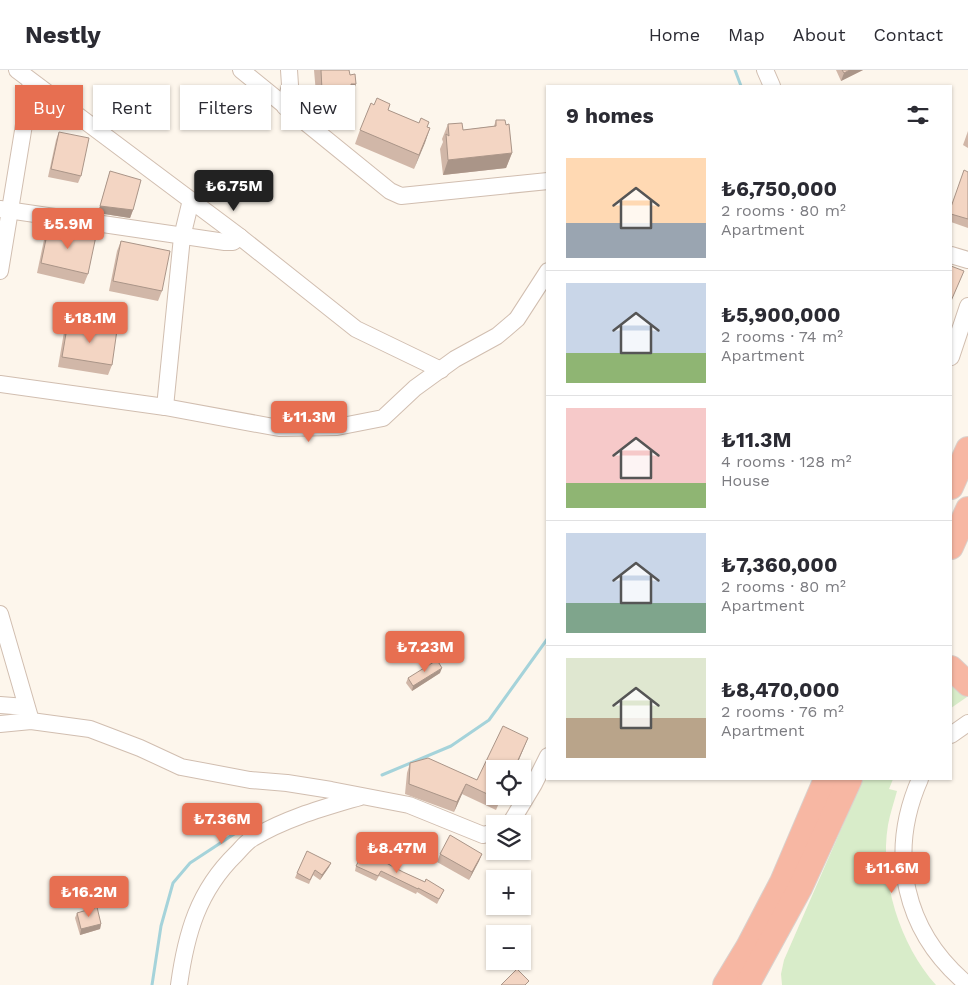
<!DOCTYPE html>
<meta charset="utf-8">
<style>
:root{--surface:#fff;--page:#f7f7f7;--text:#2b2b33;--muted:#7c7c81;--line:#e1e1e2;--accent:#e76f51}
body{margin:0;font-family:"Work Sans",sans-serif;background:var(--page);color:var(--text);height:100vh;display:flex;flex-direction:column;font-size:19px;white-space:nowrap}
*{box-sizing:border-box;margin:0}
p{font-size:16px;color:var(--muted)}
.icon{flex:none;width:28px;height:28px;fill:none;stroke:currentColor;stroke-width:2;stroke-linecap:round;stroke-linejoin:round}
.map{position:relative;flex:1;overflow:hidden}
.panel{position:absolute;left:546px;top:15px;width:406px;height:695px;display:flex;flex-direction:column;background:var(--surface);border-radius:0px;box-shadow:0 1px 4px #0004}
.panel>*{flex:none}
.top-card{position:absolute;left:15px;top:15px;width:456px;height:45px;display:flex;gap:10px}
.buttons{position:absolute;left:486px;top:690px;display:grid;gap:10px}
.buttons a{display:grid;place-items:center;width:45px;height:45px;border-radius:0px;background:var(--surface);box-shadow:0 1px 4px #0004;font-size:25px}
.price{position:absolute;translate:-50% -42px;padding:0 11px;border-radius:5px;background:var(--accent);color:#fff;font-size:16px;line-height:32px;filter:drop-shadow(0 1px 2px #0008)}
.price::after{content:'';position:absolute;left:50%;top:30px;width:15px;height:11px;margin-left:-8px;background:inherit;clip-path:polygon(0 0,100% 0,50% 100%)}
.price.current{background:#222;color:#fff}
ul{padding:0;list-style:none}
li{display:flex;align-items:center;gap:15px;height:125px;padding:0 20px}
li+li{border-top:1px solid var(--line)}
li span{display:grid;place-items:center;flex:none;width:140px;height:100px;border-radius:0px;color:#555}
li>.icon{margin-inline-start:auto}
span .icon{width:60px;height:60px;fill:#fffc;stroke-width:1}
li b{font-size:21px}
h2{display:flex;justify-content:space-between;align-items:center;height:60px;padding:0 20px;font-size:21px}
.pill{padding:0 18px;border-radius:0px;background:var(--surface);box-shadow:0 1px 4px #0004;font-size:18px;line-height:45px}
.pill.current{background:var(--accent);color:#fff}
header{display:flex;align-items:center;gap:30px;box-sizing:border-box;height:70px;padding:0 25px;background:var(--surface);border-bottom:1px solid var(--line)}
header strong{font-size:24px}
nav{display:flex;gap:28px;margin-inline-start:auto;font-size:18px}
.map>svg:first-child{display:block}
.green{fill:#d8ecc9}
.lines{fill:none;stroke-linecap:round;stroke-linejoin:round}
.stream{stroke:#a5d3da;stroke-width:3}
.minor-casing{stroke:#d1beb0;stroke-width:18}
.highway-casing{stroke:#dad1cd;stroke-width:26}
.minor{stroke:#fff;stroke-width:16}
.highway{stroke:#f7b7a3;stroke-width:24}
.wall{fill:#d1b7a8}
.shaded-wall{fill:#aa9588}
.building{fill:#f3d5c3;stroke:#aa9588}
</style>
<header>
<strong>Nestly</strong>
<nav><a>Home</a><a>Map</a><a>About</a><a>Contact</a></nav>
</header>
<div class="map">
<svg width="968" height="915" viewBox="0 0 968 915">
<rect width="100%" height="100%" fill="#fdf6ec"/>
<!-- green -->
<g class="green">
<path d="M 951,607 L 967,627 L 951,638 Z"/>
<path d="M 863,709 L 893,709 L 889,719 L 897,721 C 894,732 890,744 888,755 C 879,809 900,875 936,915 L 782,915 L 781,904 L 784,890 Z"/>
</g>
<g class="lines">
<!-- stream -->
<g class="stream">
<path d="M 735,0 L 741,16"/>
<path d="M 382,705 L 451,676 L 489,650 L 548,568"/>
<path d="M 152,915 L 161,856 L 173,813 L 190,793 L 257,749"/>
</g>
<!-- minor casing -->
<g class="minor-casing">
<g id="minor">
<path d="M 17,0 L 240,167 L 356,259 L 441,300"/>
<path d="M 241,0 L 390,121 L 401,126 L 548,111"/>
<path d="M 765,0 L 772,16"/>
<path d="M 285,37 L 290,15 L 289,0"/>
<path d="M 0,139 L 225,172 L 233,172 L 240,167"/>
<path d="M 951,185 L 968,190"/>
<path d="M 0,201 L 31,12"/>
<path d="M 951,287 L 968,236"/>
<path d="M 0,314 L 165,337 L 279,358 L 337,357 L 383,348 L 415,318 L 455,289 L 497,266 L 517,249 L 548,201"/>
<path d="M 165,337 L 182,167 L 191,130"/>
<path d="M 0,544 L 31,651"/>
<path d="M 0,635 L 26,637"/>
<path d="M 0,654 L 31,651 L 90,659 L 140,678 L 181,697 L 250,710 L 287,713 L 331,720 L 409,735 L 483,765 L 495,762"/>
<path d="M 951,665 L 968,653"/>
<path d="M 920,709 C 887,784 904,862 968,915"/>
<path d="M 510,754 L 534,714 L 548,686"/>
<path d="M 179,915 C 186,864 198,821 236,784 C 241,779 246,772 253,768 C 286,748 323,738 360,727"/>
</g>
</g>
<!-- highway casing -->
<g class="highway-casing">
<g id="highway">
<path d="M 951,417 L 968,379"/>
<path d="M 951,477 L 968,439"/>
<path d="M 951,598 L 968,614"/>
<path d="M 725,915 L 748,877 L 782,812 L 826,709"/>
<path d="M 747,915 L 800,818 L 850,709"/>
</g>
</g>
<!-- minor -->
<use href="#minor" class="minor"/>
<!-- highway -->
<use href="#highway" class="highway"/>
</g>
<!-- wall -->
<g class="wall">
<path d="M 314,0 L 349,0 L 351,28 L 347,29 L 346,32 L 317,35 Z"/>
<path d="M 836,0 L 863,0 L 841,11 Z"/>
<path d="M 388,40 L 430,58 L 414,99 L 355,74 L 360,60 Z"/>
<path d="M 496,50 L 506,55 L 512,83 L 506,98 L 443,105 L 440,79 L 443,72 L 442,69 L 448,54 L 463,60 L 494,56 Z"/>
<path d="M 968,61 L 968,78 L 963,75 Z"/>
<path d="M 59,62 L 81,106 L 78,113 L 48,107 L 56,70 Z"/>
<path d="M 110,101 L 133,140 L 130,148 L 98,143 Z"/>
<path d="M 968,102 L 968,158 L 951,152 L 951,137 Z"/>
<path d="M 49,155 L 88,204 L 84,214 L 37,203 L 45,165 Z"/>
<path d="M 121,171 L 162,221 L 158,231 L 109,221 L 117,181 Z"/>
<path d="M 68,252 L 112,295 L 108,305 L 58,297 L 64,262 Z"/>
<path d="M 440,603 L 412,621 L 406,613 L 408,608 Z"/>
<path d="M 528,668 L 515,699 L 495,699 L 495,726 L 502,726 L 496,740 L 462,724 L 454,742 L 405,724 L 407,703 L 410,693 L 477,710 Z"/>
<path d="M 440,784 L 482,784 L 479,791 L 469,810 L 437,792 Z"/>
<path d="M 331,793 L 329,797 L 320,810 L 313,805 L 309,814 L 295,808 L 297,803 Z"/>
<path d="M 356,796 L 403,802 L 425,812 L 444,820 L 437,834 L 417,822 L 416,824 L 379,806 L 376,811 L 355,801 Z"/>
<path d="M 77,843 L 101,854 L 100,859 L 80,865 L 75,848 Z"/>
</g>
<!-- shaded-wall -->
<g class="shaded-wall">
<path d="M 850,0 L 863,0 L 841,11 L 844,3 Z"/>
<path d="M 351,14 L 356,14 L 351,28 L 347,29 L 346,32 L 317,35 L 322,20 Z"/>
<path d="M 430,58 L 425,73 L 414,99 L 419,85 Z"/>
<path d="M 512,83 L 506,98 L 443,105 L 448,90 Z"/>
<path d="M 100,136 L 133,140 L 130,148 L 98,143 Z"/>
<path d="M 442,598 L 440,603 L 412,621 L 413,616 Z"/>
<path d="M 528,668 L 515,699 L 514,699 Z"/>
<path d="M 466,714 L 462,724 L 454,742 L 457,732 Z"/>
<path d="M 482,784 L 479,791 L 469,810 L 472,802 Z"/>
<path d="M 331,793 L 329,797 L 320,810 L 322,805 Z"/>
<path d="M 101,854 L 100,859 L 80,865 L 81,859 Z"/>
</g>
<!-- building -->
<g class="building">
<path d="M 321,0 L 349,0 L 350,5 L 355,4 L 356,14 L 351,14 L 351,17 L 322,20 Z"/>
<path d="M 842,0 L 850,0 L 844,3 Z"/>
<path d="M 377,28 L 390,34 L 388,40 L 419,53 L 421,48 L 429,52 L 427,57 L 430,58 L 419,85 L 360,60 L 371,33 L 374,35 Z"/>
<path d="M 496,50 L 505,50 L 506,55 L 509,54 L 512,83 L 448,90 L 446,64 L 449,66 L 448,54 L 462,53 L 463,60 L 496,56 Z"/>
<path d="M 59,62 L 89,68 L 81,106 L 51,99 Z"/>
<path d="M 964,100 L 968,102 L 968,149 L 951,144 L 951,137 Z"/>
<path d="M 110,101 L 141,110 L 133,140 L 100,136 Z"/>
<path d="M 49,155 L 96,166 L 88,204 L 41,193 Z"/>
<path d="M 121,171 L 170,181 L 162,221 L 113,211 Z"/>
<path d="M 951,196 L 964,201 L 951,231 Z"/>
<path d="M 68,252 L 117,260 L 112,295 L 62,287 Z"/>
<path d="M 437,590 L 442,598 L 413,616 L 408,608 Z"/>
<path d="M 503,656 L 528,668 L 514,699 L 495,699 L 495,726 L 501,726 L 500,730 L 466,714 L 457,732 L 409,714 L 410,693 L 428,688 L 477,710 Z"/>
<path d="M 450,765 L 482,784 L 472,802 L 440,784 Z"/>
<path d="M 307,781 L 331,793 L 322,805 L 315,800 L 310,810 L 297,803 Z"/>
<path d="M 364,781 L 403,802 L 425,812 L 426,809 L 444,820 L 439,829 L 418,818 L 418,819 L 381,801 L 378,806 L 356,796 Z"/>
<path d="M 97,837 L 101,854 L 81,859 L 77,843 Z"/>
<path d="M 517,899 L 529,911 L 525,915 L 501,915 Z"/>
</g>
</svg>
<div class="buttons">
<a><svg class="icon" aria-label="locate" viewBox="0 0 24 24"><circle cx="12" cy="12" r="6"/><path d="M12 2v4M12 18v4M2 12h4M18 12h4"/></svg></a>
<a><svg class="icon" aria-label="layers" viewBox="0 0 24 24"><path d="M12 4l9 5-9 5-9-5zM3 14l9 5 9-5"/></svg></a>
<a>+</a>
<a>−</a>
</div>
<b class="price current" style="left:234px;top:142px">₺6.75M</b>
<b class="price" style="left:68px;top:180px">₺5.9M</b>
<b class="price" style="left:90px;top:274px">₺18.1M</b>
<b class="price" style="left:309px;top:373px">₺11.3M</b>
<b class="price" style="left:425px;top:603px">₺7.23M</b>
<b class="price" style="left:222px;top:775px">₺7.36M</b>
<b class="price" style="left:397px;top:804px">₺8.47M</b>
<b class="price" style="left:892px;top:824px">₺11.6M</b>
<b class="price" style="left:89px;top:848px">₺16.2M</b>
<div class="top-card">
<a class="pill current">Buy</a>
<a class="pill">Rent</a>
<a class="pill">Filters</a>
<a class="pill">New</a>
</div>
<section class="panel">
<h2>9 homes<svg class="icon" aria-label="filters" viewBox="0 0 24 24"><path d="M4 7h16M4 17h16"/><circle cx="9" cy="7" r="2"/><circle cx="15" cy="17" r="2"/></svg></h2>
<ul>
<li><span style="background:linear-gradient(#ffd9b3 65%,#9aa5b1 0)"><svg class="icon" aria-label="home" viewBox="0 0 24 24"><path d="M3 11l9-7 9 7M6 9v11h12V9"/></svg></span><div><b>₺6,750,000</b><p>2 rooms · 80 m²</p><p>Apartment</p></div></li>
<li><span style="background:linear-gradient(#c9d6e8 70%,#8fb573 0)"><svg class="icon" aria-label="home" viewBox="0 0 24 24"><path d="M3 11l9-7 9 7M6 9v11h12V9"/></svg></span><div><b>₺5,900,000</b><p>2 rooms · 74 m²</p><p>Apartment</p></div></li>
<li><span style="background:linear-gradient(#f6c9c9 75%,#8fb573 0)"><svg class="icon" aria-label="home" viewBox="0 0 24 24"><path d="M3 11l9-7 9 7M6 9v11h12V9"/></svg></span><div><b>₺11.3M</b><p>4 rooms · 128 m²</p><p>House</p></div></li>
<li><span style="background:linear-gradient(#c9d6e8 70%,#7fa58c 0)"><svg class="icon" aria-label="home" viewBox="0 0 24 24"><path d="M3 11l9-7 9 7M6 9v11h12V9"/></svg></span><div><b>₺7,360,000</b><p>2 rooms · 80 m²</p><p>Apartment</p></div></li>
<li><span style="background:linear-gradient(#dfe7d0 60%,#b9a48a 0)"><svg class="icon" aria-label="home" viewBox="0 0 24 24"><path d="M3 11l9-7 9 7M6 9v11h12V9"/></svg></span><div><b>₺8,470,000</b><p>2 rooms · 76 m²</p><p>Apartment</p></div></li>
</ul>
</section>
</div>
